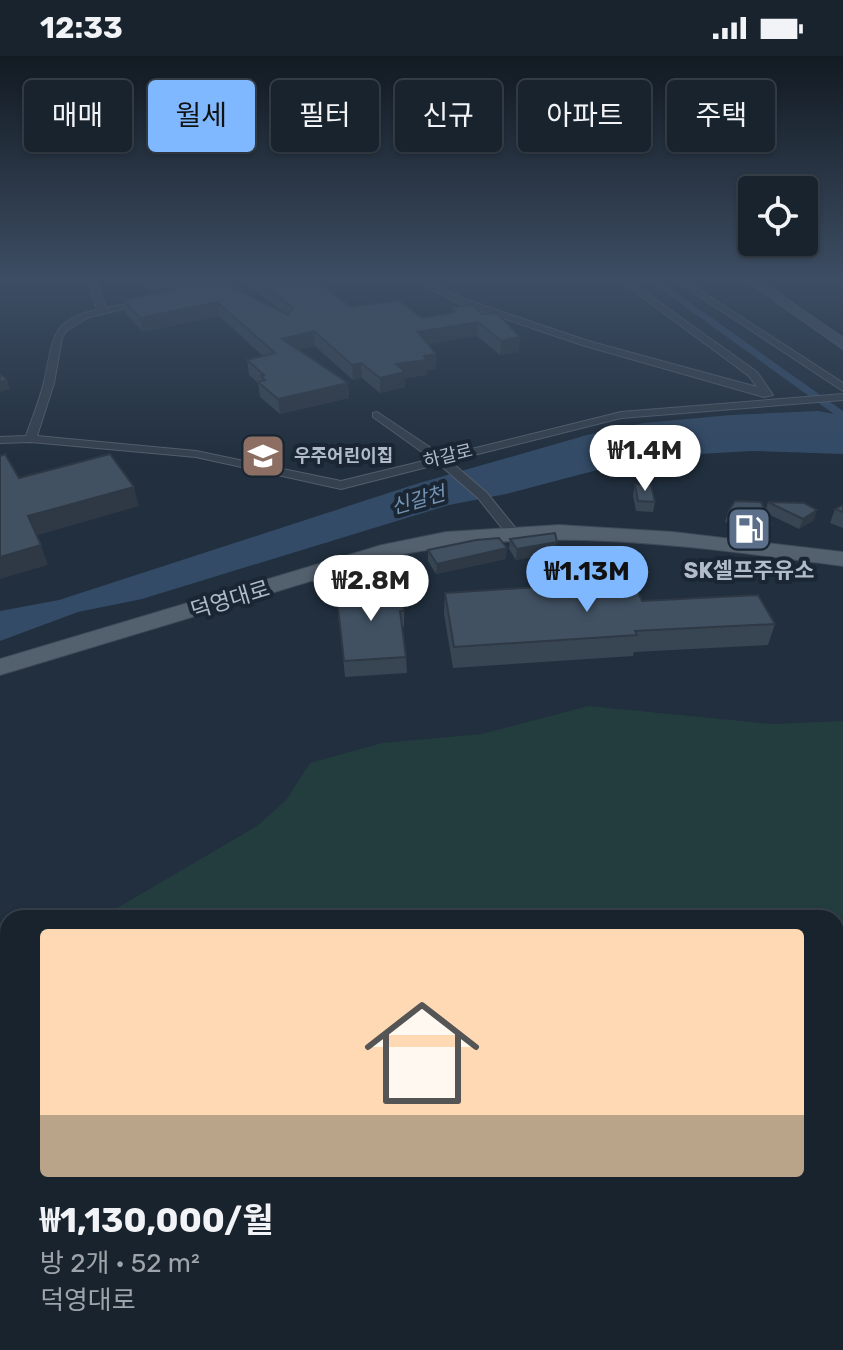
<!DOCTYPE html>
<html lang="ko">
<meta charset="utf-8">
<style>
:root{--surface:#19232e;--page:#262f3a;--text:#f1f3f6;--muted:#9fa4aa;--line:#37404a;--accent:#80b8ff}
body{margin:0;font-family:Rubik,"Noto Sans KR",sans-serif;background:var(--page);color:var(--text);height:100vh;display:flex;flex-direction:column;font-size:30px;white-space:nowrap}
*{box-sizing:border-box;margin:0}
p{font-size:26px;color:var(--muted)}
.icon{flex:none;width:44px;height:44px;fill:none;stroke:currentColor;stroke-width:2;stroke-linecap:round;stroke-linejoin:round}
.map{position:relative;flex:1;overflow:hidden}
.panel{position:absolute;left:0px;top:854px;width:844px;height:440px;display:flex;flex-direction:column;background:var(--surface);border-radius:24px 24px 0 0;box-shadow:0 2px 6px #0004,0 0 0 2px var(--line)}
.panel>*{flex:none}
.banner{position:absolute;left:24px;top:24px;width:796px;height:72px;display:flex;gap:16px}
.controls{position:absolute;left:738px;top:120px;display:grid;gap:16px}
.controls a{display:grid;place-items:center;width:80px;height:80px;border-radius:8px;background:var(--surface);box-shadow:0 2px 6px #0004,0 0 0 2px var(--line);font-size:40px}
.price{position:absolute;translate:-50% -68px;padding:0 18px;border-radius:28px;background:#fff;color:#222;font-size:26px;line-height:52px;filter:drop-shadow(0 2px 4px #0008)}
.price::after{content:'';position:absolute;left:50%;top:48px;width:24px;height:18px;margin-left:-12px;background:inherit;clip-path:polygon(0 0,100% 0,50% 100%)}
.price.selected{background:var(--accent);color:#111}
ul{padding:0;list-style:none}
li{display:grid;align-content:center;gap:16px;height:424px;padding:0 40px}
li span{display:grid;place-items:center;height:248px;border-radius:8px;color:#555}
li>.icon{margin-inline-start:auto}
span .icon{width:144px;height:144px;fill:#fffc;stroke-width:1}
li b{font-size:34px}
.chip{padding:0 28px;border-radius:8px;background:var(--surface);box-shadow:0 2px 6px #0004,0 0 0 2px var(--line);font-size:28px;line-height:72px}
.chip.selected{background:var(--accent);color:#111}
.status{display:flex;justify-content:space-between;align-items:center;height:56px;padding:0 40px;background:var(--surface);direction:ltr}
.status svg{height:22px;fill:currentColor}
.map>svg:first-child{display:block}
.green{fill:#233d3f}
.water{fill:#334b67}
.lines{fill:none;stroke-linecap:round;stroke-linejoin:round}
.highway-tunnel{stroke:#374453;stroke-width:46;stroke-dasharray:46 23;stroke-linecap:butt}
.lane-casing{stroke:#535e6c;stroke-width:14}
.street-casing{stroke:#535e6c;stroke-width:2}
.secondary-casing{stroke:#535e6c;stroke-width:2}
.primary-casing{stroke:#3e4a57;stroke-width:2}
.lane{stroke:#35414e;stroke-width:12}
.street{fill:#35414e;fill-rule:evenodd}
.secondary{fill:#435061;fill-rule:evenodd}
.primary{fill:#53606e;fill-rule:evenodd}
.wall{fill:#384654}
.shaded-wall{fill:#2e3945}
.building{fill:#415162;stroke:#2e3945;stroke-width:2}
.labels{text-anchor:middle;stroke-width:8;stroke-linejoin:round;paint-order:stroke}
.far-poi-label{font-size:18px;font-weight:bold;fill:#b1bbc9;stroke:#1a2633;text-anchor:start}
.far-street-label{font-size:18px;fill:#b1bbc9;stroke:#1a2633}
.far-water-label{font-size:20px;font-style:italic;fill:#7594b4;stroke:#1a2633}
.poi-label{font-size:22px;font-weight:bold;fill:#b1bbc9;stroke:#1a2633}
.street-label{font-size:22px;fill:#b1bbc9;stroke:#1a2633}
</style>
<div class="status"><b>12:33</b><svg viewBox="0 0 49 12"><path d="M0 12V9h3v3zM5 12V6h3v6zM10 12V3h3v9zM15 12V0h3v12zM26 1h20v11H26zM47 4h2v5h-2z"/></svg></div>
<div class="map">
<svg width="843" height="1294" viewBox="0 0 843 1294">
<rect width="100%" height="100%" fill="#212f3e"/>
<!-- green -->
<g class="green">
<path d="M 588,650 L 772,668 L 843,665 L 843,914 L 836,919 L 836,862 L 100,862 L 257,770 L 286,744 L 310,707 L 382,687 L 482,678 Z"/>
<path d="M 836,968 L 843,975 L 843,1294 L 0,1294 L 0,1284 L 8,1280 L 8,1286 L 836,1286 Z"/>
</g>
<!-- water -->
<path class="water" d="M 648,224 L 658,224 L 843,355 L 843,398 L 753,395 L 662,400 L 624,407 L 506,438 L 449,449 L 142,543 L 78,556 L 0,585 L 0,555 L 59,544 L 416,428 L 587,379 L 644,367 L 731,359 L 818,355 L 834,358 Z"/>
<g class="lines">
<!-- highway-tunnel -->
<g class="highway-tunnel">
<path d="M 836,1010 L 843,996"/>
<path d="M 836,1270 L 843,1220"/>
<path d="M 763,1294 L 765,1286"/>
</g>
<!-- lane casing -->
<g class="lane-casing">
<path id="lane" d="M 0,1033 L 8,1039"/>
</g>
<!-- street casing -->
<g class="street-casing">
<g id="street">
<path d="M 88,224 L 96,224 L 106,252 L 145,244 L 149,247 L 89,261 L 66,275 L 62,282 L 54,327 L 37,380 L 196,395 L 341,425 L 432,403 L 373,361 L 373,357 L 377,356 L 443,400 L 621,356 L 843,338 L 843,344 L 621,362 L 450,405 L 487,437 L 517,474 L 511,478 L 506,477 L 478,442 L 439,408 L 341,433 L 196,401 L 31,386 L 0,387 L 0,381 L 26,380 C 32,362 40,344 44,326 C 54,286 48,264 97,254 Z"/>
<path d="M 415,224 L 425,224 L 464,243 L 588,285 L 757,331 L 749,320 L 619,224 L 628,224 L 757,316 L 773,339 L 764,341 L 582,289 L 458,247 Z"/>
<path d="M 675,224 L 684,224 L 843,327 L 843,335 Z"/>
</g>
</g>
<!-- secondary casing -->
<g class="secondary-casing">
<path id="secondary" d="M 745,224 L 759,224 L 843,282 L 843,293 Z"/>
</g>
<!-- primary casing -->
<g class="primary-casing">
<path id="primary" d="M 559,469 L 673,476 L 843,496 L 843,510 C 690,490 547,468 394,500 L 0,619 L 0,603 L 382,489 L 446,476 Z"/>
</g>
<!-- lane -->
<use href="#lane" class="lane"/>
<!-- street -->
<use href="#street" class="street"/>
<!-- secondary -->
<use href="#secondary" class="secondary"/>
<!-- primary -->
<use href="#primary" class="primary"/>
</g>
<!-- wall -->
<g class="wall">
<path d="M 142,224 L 194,224 L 283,256 L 242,224 L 314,224 L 352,251 L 422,262 L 452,256 L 452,251 L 473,249 L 519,296 L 500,299 L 477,280 L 428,288 L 436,298 L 436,313 L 427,314 L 427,319 L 405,322 L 405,331 L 380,337 L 362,322 L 353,324 L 315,290 L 299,293 L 348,327 L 349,342 L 280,358 L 260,341 L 258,327 L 249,319 L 247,304 L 263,300 L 219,260 L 143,276 L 126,258 L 123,244 L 154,238 Z"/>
<path d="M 635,428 L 655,446 L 653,456 L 636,455 L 633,439 Z"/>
<path d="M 768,446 L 814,464 L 799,473 L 766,457 L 771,468 L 768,479 L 736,478 L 732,468 L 725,466 L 728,456 L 765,456 Z"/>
<path d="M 843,449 L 843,472 L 830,467 L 835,453 Z"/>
<path d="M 510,483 L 556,496 L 516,504 L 509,493 Z"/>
<path d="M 428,494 L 506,503 L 436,518 L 428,505 Z"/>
<path d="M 616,529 L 642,545 L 775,568 L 768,589 L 634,596 L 633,600 L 453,612 L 444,558 L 445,537 Z"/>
<path d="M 336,534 L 404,555 L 404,571 L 402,571 L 406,601 L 407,617 L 345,621 Z"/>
</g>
<!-- shaded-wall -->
<g class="shaded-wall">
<path d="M 165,224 L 194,224 L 156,241 L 154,228 Z"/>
<path d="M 217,246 L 219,260 L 143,276 L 140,262 Z"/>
<path d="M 478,266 L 477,280 L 418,290 L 418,276 Z"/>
<path d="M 314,275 L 315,290 L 284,297 L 282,283 Z"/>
<path d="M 520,281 L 519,296 L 500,299 L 501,285 Z"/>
<path d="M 436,298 L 436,313 L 427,314 L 427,319 L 405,322 L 405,331 L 380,337 L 380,322 L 396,308 L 424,300 Z"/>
<path d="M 361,307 L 362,322 L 353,324 L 352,309 Z"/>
<path d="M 7,324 L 10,333 L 0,336 L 0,326 Z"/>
<path d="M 348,327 L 349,342 L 280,358 L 278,343 Z"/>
<path d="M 134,431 L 139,450 L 35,480 L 28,460 Z"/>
<path d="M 817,454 L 814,464 L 799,473 L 803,463 Z"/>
<path d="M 557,486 L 556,496 L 516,504 L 517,493 Z"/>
<path d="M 41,489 L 48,509 L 0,523 L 0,501 Z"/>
<path d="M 507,492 L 506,503 L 436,518 L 437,508 Z"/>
</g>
<!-- building -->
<g class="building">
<path d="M 150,224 L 165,224 L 154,228 Z"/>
<path d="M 196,224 L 218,224 L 288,259 L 293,252 L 257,224 L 314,224 L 352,251 L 399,244 L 422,262 L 456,256 L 452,251 L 473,249 L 482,258 L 497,257 L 520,281 L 501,285 L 478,266 L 418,276 L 436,298 L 424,300 L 427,304 L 396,308 L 405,316 L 380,322 L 361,307 L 352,309 L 314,275 L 282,283 L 348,327 L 278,343 L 258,326 L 265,324 L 261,320 L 264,319 L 247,304 L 275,297 L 217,246 L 140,262 L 123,244 L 163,236 Z"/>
<path d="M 0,318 L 7,324 L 0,326 Z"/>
<path d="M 5,398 L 19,422 L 110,398 L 134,431 L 28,460 L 41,489 L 0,501 L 0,400 Z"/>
<path d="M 635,428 L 651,429 L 655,446 L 638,445 Z"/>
<path d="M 735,445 L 761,446 L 771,468 L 739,468 L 735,458 L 728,456 Z"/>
<path d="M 768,446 L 804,447 L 817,454 L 803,463 Z"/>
<path d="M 843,449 L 843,456 L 835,453 Z"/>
<path d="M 555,477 L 557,486 L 517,493 L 510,483 Z"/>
<path d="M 499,482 L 507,492 L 437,508 L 428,494 L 476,484 Z"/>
<path d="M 615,526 L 616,529 L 634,527 L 642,545 L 758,539 L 775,568 L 635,575 L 637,579 L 454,591 L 445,537 Z"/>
<path d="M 399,530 L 404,555 L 400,555 L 406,601 L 344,605 L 336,534 Z"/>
</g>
<!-- sky -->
<linearGradient id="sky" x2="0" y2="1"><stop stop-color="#121a22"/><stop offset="0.55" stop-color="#3d4d63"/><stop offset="1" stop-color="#3d4d63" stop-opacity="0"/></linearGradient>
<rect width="843" height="405" fill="url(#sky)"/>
<!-- icons -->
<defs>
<g id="school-square" transform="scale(2.3)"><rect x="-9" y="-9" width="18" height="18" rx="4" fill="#8d6e63" stroke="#1a2633"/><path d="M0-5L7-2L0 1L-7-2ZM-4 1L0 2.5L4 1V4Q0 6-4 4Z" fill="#fff"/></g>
<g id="fuel-square" transform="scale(2.3)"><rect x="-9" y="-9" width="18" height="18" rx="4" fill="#5c6f8a" stroke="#1a2633"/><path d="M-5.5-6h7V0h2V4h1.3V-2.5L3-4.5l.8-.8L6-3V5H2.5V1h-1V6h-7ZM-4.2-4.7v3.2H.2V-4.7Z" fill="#fff"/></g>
</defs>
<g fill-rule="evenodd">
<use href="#school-square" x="263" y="400"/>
<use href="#fuel-square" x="749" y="473"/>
</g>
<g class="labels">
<!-- far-poi labels -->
<g class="far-poi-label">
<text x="294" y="406">우주어린이집</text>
</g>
<!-- far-street labels -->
<g class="far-street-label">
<text transform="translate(448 400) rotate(-14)" y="6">하갈로</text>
</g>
<!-- far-water labels -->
<g class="far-water-label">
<text transform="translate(418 444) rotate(-16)" y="7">신갈천</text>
</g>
<!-- poi labels -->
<g class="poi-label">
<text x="749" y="522">SK셀프주유소</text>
</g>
<!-- street labels -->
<g class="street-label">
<text transform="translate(230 543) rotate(-17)" y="8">덕영대로</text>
</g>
</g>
</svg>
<div class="controls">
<a><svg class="icon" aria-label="locate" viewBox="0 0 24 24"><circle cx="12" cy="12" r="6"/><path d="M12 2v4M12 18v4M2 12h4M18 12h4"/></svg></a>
</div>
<b class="price" style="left:645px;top:437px">₩1.4M</b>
<b class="price selected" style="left:587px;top:558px">₩1.13M</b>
<b class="price" style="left:371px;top:567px">₩2.8M</b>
<div class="banner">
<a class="chip">매매</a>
<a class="chip selected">월세</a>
<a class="chip">필터</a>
<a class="chip">신규</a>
<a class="chip">아파트</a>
<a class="chip">주택</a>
</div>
<section class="panel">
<ul>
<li><span style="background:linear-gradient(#ffd9b3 75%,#b9a48a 0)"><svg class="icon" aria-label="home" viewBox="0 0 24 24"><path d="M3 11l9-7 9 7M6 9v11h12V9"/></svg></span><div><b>₩1,130,000/월</b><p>방 2개 · 52 m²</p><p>덕영대로</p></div></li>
</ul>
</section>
</div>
